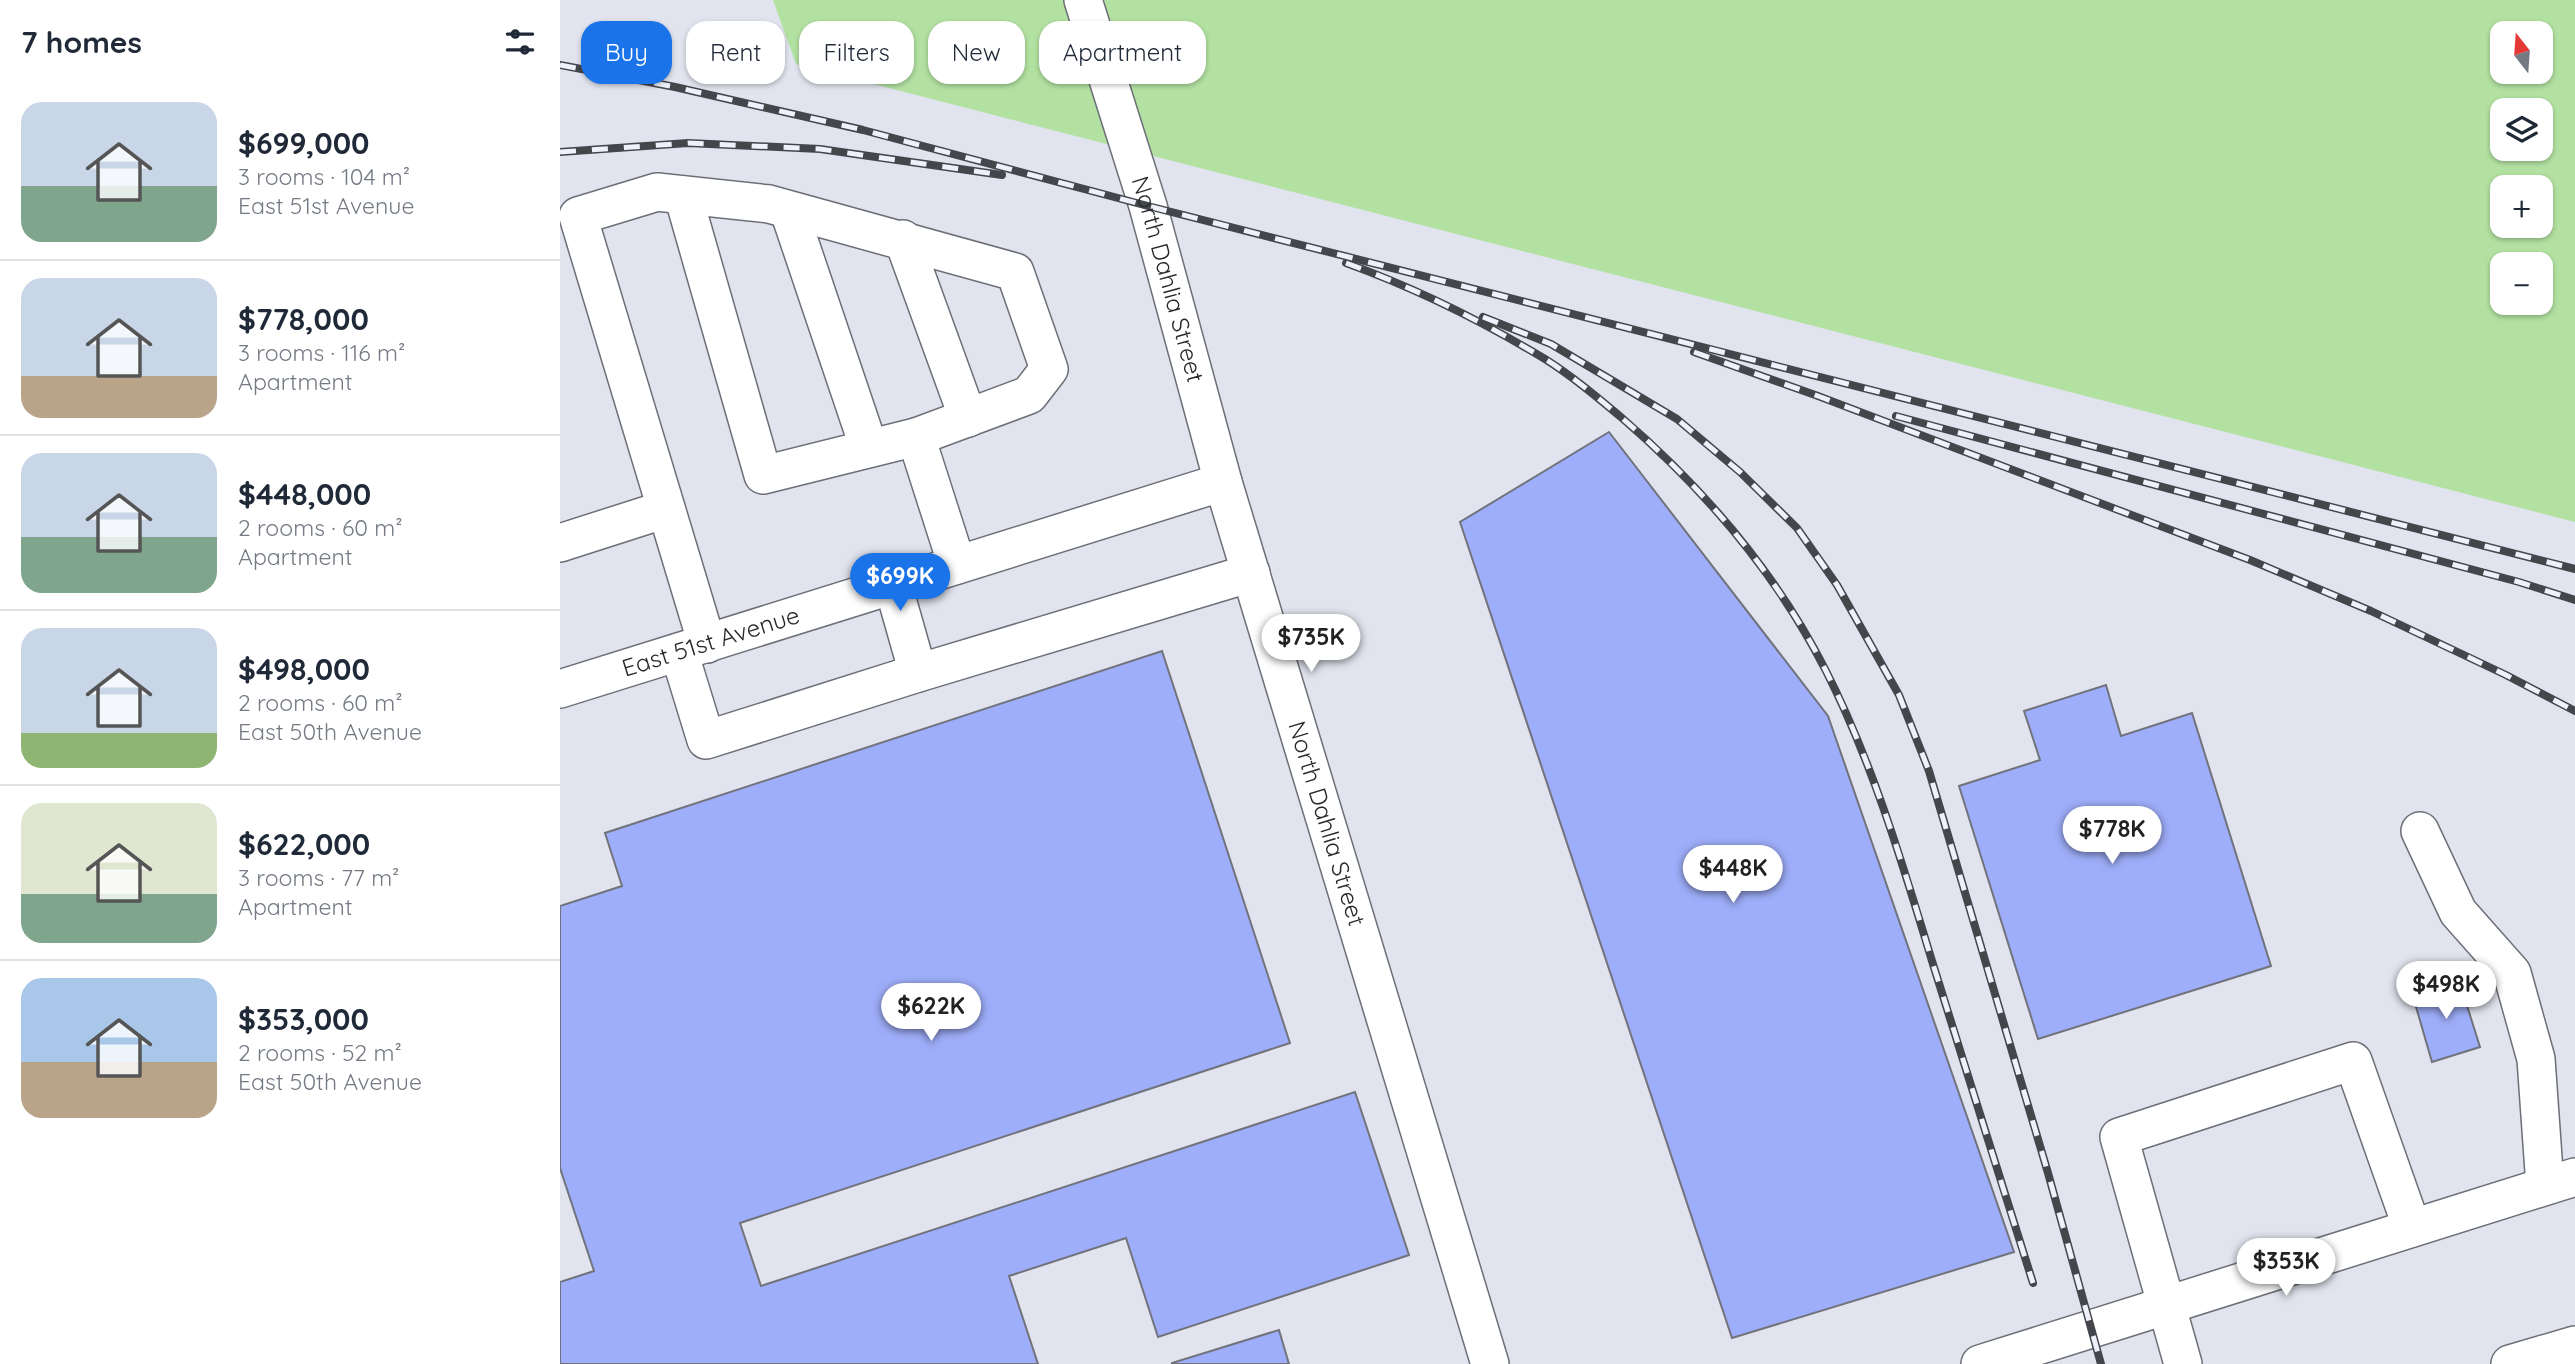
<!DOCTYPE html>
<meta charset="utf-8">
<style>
:root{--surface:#fff;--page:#f2f2f3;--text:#1f2937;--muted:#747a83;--line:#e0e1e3;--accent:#1a73e8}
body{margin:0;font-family:Quicksand,sans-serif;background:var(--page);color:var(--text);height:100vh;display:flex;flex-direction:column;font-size:26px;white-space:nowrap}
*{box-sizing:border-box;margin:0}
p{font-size:23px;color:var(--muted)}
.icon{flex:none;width:38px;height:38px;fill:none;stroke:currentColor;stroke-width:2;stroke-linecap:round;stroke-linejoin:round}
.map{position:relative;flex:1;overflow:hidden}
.details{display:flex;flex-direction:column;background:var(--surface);width:560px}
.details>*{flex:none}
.guide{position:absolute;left:21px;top:21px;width:665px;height:63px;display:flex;gap:14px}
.needle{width:46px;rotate:343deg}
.fabs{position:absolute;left:1930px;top:21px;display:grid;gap:14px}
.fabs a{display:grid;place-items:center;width:63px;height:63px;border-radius:14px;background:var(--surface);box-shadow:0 2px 5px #0004;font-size:35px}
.price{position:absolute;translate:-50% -60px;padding:0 16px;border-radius:24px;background:#fff;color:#222;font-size:23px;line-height:46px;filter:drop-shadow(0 2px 4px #0008)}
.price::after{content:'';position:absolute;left:50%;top:42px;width:21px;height:16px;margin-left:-10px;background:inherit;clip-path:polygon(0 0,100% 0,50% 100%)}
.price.current{background:var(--accent);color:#fff}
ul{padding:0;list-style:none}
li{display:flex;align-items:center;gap:21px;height:175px;padding:0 21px}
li+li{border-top:2px solid var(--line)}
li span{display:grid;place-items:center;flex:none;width:196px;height:140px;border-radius:21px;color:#555}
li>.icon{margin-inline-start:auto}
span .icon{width:84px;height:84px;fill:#fffc;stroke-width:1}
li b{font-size:30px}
h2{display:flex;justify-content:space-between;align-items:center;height:84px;padding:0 21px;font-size:30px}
.pill{padding:0 24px;border-radius:21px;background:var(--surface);box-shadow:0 2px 5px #0004;font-size:24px;line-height:63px}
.pill.current{background:var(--accent);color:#fff}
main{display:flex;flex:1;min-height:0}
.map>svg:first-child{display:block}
.green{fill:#b2e1a1;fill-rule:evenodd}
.building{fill:#9faefa;stroke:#71737c;stroke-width:2}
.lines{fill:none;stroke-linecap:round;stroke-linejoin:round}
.minor-casing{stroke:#6d6f78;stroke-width:40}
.minor{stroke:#fff;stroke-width:37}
.rail-casing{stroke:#44464b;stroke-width:8}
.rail{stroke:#eef1fc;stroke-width:5;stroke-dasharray:16;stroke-linecap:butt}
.labels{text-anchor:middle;stroke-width:5;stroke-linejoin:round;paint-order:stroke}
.street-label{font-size:24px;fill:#28292d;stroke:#eef1fc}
</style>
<main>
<section class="details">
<h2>7 homes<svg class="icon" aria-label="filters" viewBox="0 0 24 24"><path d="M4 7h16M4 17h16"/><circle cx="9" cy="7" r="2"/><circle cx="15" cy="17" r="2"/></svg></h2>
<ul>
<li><span style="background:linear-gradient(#c9d6e8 60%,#7fa58c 0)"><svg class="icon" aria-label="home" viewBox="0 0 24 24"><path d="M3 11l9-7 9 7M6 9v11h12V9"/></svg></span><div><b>$699,000</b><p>3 rooms · 104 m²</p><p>East 51st Avenue</p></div></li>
<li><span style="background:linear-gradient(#c9d6e8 70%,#b9a48a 0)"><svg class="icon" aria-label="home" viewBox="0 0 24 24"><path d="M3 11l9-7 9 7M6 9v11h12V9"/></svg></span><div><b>$778,000</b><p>3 rooms · 116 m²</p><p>Apartment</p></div></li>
<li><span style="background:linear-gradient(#c9d6e8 60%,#7fa58c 0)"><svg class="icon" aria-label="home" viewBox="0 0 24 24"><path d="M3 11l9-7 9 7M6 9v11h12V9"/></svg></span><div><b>$448,000</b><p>2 rooms · 60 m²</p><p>Apartment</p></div></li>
<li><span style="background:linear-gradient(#c9d6e8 75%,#8fb573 0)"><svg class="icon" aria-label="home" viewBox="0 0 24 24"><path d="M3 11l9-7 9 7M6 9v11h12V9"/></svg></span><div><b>$498,000</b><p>2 rooms · 60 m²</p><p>East 50th Avenue</p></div></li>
<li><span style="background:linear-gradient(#dfe7d0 65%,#7fa58c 0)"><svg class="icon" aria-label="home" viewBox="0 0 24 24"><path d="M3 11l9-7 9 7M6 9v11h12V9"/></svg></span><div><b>$622,000</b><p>3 rooms · 77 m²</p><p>Apartment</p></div></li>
<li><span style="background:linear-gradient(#a9c7e8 60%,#b9a48a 0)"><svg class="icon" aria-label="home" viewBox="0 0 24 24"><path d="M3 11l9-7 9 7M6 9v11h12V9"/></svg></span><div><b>$353,000</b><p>2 rooms · 52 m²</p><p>East 50th Avenue</p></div></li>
</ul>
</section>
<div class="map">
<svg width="2015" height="1364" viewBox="0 0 2015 1364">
<rect width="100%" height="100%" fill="#e1e4ee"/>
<!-- green -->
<path class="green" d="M 213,0 L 2015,0 L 2015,522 L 236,64 ZM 1942,33 L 1981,33 L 1981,72 L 1942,72 ZM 1942,110 L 1981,110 L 1981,149 L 1942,149 ZM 1942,187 L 1981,187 L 1981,226 L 1942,226 ZM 1942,264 L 1981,264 L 1981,303 L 1942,303 Z"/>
<!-- building -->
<g class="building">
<path d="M 1049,432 L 1268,716 L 1454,1252 L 1172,1338 L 900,522 Z"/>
<path d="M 602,651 L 730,1043 L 180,1223 L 201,1286 L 795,1092 L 849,1255 L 598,1337 L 566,1238 L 449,1276 L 478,1364 L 0,1364 L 0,1282 L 34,1271 L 0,1168 L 0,906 L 62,886 L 45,833 Z"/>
<path d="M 1546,685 L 1561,736 L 1632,713 L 1711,966 L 1478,1039 L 1399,786 L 1480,760 L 1464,711 Z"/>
<path d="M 1899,980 L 1920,1047 L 1872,1062 L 1852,993 Z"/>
<path d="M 719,1330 L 729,1364 L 612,1364 L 612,1363 Z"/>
</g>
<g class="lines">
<!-- minor casing -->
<g class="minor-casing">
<g id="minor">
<path id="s1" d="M 523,0 L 588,206 L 663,482 L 930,1364"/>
<path d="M 123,195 L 203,475 L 356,437"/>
<path d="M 229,211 L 309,448"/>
<path d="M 343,239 L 408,418"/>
<path d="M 0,543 L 106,509"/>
<path d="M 333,585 L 358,673"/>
<path d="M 147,644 L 18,216 L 97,192 L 209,204 L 455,272 L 489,369 L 469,395 L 356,437 L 397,565"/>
<path d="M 119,652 L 146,740 L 358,673 L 691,573"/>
<path id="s2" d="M 0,689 L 663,482"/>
<path d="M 1860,831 L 1898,912 L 1952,973 L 1976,1059 L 1985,1186"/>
<path d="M 1420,1364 L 2015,1177"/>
<path d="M 1623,1364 L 1559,1137 L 1793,1061 L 1852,1228"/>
<path d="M 1950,1364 L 2015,1345"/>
</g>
</g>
<!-- minor -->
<use href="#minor" class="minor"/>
<!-- rail casing -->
<g class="rail-casing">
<g id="rail">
<path d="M 0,65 L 115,87 L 303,130 L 588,206 L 2015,569"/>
<path d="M 0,152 L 128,143 L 260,149 L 442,175"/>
<path d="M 786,263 C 855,288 922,321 985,359 C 1012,376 1037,397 1062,418 C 1143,488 1216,573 1265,669 C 1312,761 1342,862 1372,961 C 1406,1068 1439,1176 1473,1283"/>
<path d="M 923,317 L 991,344 L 1117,419 L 1180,472 L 1237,528 L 1277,585 L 1339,695 L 1369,771 L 1488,1173 L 1541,1364"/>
<path d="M 1134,352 L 1258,396 L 1690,560 L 1811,611 L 1946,675 L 2015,711"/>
<path d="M 1336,416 L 1959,582 L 2015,600"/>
</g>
</g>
<!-- rail -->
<use href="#rail" class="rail"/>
</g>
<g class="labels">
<!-- street labels -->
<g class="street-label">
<text dy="8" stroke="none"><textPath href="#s1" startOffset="292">North Dahlia Street</textPath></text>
<text dy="8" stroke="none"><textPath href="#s2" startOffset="158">East 51st Avenue</textPath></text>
<text dy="8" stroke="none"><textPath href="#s1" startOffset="859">North Dahlia Street</textPath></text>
</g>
</g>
</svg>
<div class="fabs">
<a><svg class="needle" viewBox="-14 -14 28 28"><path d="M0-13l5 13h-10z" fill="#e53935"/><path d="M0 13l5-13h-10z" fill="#747a83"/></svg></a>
<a><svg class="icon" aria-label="layers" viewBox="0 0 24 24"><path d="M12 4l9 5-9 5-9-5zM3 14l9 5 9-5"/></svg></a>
<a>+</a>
<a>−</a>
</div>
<b class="price current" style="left:340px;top:613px">$699K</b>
<b class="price" style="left:751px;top:674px">$735K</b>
<b class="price" style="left:1552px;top:866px">$778K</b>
<b class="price" style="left:1173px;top:905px">$448K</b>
<b class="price" style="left:1886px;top:1021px">$498K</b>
<b class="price" style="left:371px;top:1043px">$622K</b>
<b class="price" style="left:1726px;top:1298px">$353K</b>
<div class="guide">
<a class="pill current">Buy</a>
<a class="pill">Rent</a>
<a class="pill">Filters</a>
<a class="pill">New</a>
<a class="pill">Apartment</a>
</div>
</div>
</main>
